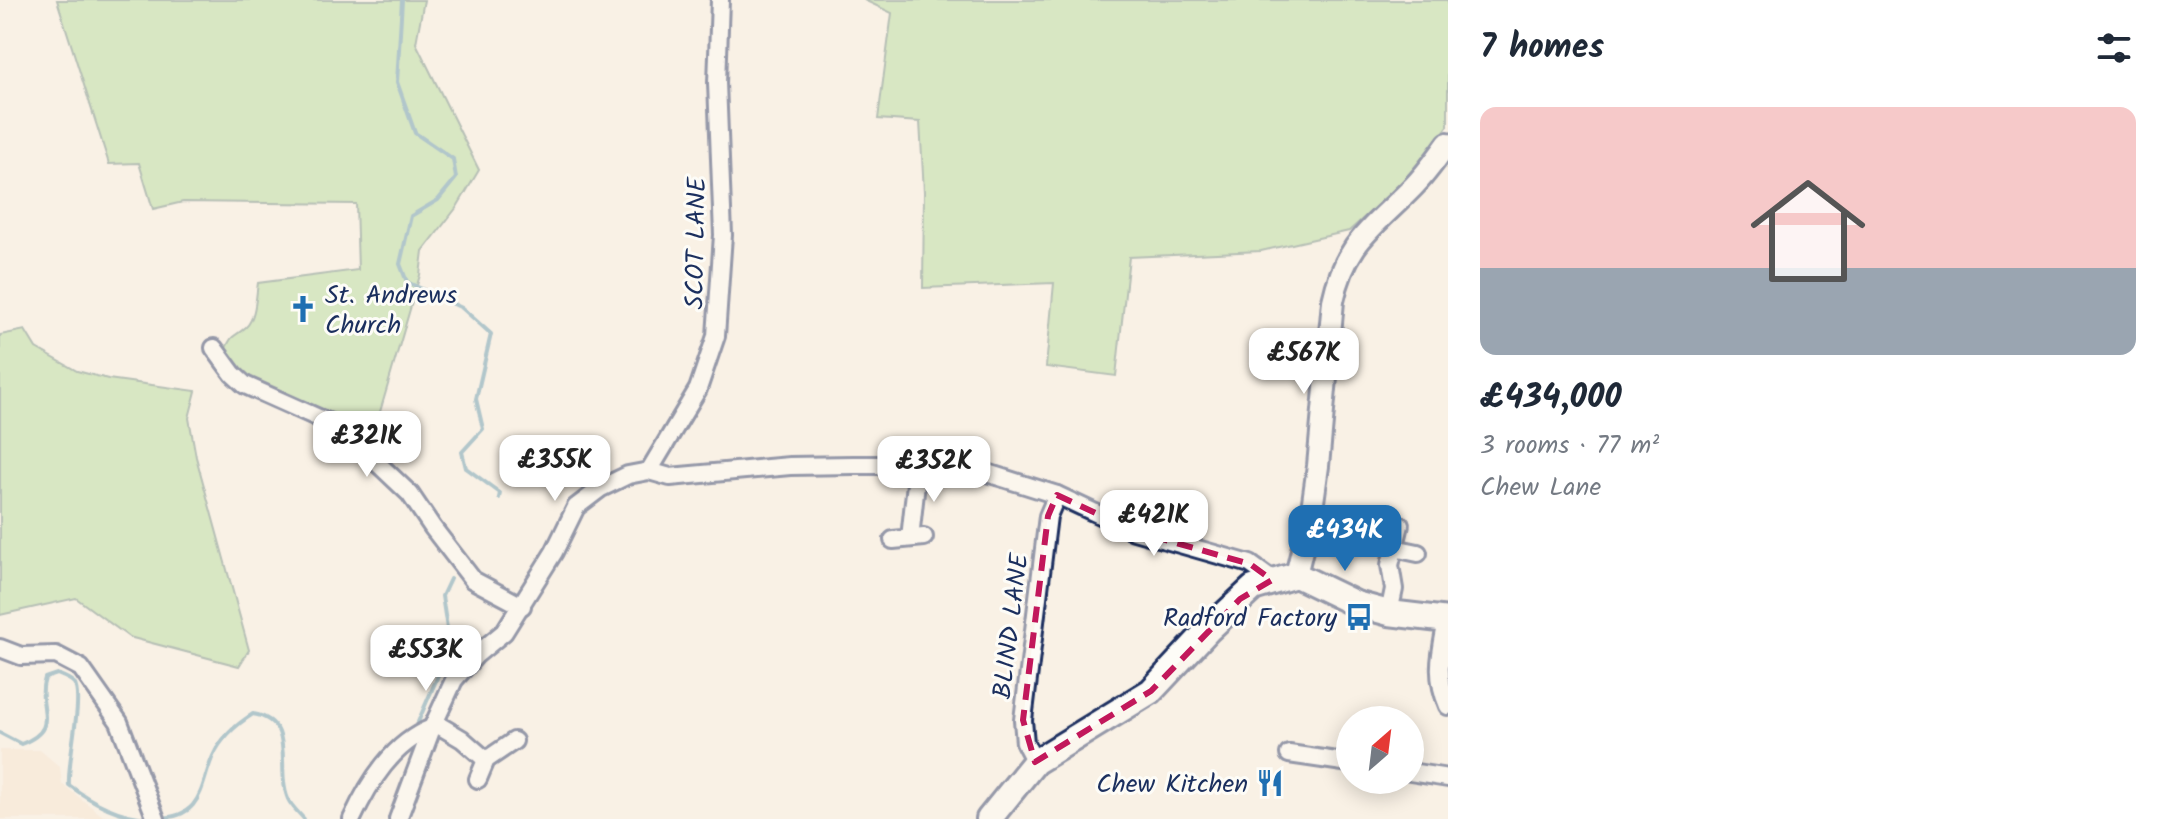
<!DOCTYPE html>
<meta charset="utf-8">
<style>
:root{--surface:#fff;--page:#f2f2f3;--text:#1f2937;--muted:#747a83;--line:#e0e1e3;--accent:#1f6fb2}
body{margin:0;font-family:Kalam,sans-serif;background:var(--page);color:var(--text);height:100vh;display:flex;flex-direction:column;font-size:30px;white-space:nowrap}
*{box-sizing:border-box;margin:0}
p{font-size:26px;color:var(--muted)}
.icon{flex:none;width:44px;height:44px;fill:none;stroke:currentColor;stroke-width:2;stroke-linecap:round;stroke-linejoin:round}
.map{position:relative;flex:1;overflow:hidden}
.details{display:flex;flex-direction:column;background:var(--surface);width:720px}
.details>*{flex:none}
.needle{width:52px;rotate:28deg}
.tools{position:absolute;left:1336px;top:706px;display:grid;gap:16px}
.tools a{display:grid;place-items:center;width:88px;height:88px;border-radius:50%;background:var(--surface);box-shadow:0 4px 20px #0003;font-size:40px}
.price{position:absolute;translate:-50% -68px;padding:0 18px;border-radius:16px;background:#fff;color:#222;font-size:26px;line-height:52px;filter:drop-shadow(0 2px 4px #0008)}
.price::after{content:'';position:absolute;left:50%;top:48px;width:24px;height:18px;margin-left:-12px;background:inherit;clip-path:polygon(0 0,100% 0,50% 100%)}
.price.selected{background:var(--accent);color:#fff}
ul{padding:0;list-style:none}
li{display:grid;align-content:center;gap:16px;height:424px;padding:0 32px}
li+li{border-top:2px solid var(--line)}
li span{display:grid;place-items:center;height:248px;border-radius:16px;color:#555}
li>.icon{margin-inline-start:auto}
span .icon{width:144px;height:144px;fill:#fffc;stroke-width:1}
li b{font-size:34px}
h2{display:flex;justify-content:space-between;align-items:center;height:96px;padding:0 32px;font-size:34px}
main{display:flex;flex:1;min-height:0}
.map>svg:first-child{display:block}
.built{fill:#f5e4cf}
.green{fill:#b0db99;stroke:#66857c;stroke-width:2}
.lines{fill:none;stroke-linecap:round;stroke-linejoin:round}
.stream{stroke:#5a93aa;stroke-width:4}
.minor-casing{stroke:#1b2f5e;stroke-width:22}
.tertiary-casing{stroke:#1b2f5e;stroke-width:26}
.secondary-casing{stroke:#1b2f5e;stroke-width:30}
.minor{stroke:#fdfcf7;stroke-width:16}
.tertiary{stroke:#fdfcf7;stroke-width:20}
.secondary{stroke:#fdfcf7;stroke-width:24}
.marked{fill:none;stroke:#c2185b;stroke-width:6;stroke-dasharray:16 10;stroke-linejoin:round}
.labels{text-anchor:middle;stroke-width:6;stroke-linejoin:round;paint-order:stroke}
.street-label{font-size:26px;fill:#1b2f5e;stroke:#fdfcf7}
.poi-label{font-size:26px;fill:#1b2f5e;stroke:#fdfcf7;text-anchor:end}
</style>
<main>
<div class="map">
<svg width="1448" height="819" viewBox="0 0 1448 819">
<rect width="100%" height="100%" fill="#f9f1e5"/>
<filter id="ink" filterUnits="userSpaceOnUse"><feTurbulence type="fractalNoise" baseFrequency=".0125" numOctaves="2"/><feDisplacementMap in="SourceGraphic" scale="16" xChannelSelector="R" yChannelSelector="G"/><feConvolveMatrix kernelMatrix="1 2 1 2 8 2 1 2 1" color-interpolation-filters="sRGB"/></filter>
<g filter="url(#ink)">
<!-- built -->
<path class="built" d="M 0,750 L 40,750 L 60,767 L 62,784 L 103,816 L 117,819 L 0,819 Z"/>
<!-- green -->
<g class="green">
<path d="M 57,0 L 424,0 L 416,43 L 479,170 L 457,207 L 423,251 L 420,275 L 370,446 L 252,383 L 241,374 L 225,350 C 234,331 233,339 246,327 C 256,318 256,295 258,283 L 358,270 L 356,204 L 183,202 L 153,209 L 139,163 L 109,164 Z"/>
<path d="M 864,0 L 1448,0 L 1448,126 L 1405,181 L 1349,231 L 1261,251 L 1129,257 L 1116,376 L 1046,367 L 1054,283 L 923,288 L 924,192 L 920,122 L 878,119 L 892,13 Z"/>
<path d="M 25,330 L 36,348 L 77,371 L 108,379 L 196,391 L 189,418 L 196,457 L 249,650 L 239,666 L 129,637 L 76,598 L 0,615 L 0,335 Z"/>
</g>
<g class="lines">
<!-- stream -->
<g class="stream">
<path d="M 402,0 L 397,82 L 415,133 L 453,159 L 456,178 L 438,200 L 411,216 L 400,264 L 407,282 L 462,308 L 491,334 L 476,399 L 483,429 L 462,452 L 466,468 L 500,493 L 499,498"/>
<path d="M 418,722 L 450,648 L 442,596 L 450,579"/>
<path d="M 0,733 L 21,744 C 63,728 35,708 45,678 L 57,674 C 62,676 70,679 74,683 C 84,697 67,761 69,785 C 91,802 122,818 150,818"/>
<path d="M 159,818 C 204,817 200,785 213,756 C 221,738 237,724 253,714 C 298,722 275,768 288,799 C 291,806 299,813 304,819"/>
</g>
<!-- minor casing -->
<g class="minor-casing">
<g id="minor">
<path d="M 214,348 L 233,374 L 245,385 L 330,423 L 353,440 L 410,494 L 433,528 L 473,580 L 522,606"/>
<path d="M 649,471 L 698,389 L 716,336 L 723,235 L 717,83 L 720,0"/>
<path d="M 910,538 L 918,465"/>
<path d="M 893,540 L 924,537"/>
<path d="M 1394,548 L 1418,553"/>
<path d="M 1389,613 L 1394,589 L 1390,565 L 1400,525"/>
<path d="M 1447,620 C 1441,653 1434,674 1448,706"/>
<path d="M 0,648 L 21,656 L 56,655 L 81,668 L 119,722 L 156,819"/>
<path d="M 435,723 L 462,739 L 486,760"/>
<path d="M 1289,754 L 1350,763"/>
<path d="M 1035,762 L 1025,743 L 1023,720 L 1048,516 L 1057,495"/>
<path d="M 1410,772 L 1448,778"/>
<path d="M 478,779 L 486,760 L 514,741"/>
<path d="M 352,819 C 369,782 393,743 432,728"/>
<path d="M 398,819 L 432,728 L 454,680 L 476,655 L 504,632 L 554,552 L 576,507 L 601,488 L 628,475 L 649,471 L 670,477 L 790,466 L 853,465 L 915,465 L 987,473 L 1057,495 L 1134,531 L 1250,564 L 1272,580"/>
</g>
</g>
<!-- tertiary casing -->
<g class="tertiary-casing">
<path id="tertiary" d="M 1296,575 L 1312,509 L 1318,466 L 1333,301 C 1346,241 1373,228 1413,187 C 1426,174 1437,158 1448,143"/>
</g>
<!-- secondary casing -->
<g class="secondary-casing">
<path id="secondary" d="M 989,819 L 1035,762 L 1151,691 L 1208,630 L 1253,588 L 1296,575 L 1356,604 L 1389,613 L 1448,620"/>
</g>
<!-- minor -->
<use href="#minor" class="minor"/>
<!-- tertiary -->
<use href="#tertiary" class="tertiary"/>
<!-- secondary -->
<use href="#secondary" class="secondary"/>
</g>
</g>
<!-- marked area -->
<path d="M0 0H1448V819H0ZM 1057,495 L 1134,531 L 1250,564 L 1272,580 L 1240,599 L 1151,691 L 1035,762 L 1023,720 L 1048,516 Z" fill="#f9f1e5" fill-opacity=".55" fill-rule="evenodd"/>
<path class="marked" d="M 1057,495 L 1134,531 L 1250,564 L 1272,580 L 1240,599 L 1151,691 L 1035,762 L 1023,720 L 1048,516 Z"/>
<!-- icons -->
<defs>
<g id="church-bare" transform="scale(2.16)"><path d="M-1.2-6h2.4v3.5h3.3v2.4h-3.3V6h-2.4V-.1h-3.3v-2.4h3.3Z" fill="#1f6fb2" stroke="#fdfcf7" stroke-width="2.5" paint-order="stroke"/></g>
<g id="bus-bare" transform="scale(2.16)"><path d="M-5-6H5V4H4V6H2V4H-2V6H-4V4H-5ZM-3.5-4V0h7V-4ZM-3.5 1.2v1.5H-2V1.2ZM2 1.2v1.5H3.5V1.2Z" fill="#1f6fb2" stroke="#fdfcf7" stroke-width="2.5" paint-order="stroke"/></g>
<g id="restaurant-bare" transform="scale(2.16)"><path d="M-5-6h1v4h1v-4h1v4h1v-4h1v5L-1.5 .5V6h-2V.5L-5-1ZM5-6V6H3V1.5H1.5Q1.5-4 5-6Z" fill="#1f6fb2" stroke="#fdfcf7" stroke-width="2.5" paint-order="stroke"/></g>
</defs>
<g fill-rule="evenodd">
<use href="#church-bare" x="303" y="309"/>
<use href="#bus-bare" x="1359" y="617"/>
<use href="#restaurant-bare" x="1270" y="783"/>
</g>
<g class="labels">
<!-- street labels -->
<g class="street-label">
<text transform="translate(695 243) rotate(-89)" y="9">SCOT LANE</text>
<text transform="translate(1010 626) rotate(-83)" y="9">BLIND LANE</text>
</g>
<!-- poi labels -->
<g class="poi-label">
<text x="325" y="303" text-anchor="start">St. Andrews<tspan x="325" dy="30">Church</tspan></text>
<text x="1337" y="626">Radford Factory</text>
<text x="1248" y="792">Chew Kitchen</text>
</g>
</g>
</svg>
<div class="tools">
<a><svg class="needle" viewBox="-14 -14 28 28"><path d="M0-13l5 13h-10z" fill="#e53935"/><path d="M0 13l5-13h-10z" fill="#747a83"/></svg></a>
</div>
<b class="price" style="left:1304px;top:396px">£567K</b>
<b class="price" style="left:367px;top:479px">£321K</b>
<b class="price" style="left:555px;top:503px">£355K</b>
<b class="price" style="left:934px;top:504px">£352K</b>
<b class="price" style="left:1154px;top:558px">£421K</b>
<b class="price selected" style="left:1345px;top:573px">£434K</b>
<b class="price" style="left:426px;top:693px">£553K</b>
</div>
<section class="details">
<h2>7 homes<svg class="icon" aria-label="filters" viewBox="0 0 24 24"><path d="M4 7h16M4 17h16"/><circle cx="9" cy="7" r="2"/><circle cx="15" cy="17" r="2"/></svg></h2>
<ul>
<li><span style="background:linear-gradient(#f6c9c9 65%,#9aa5b1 0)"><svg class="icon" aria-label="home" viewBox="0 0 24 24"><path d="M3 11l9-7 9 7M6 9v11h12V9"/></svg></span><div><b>£434,000</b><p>3 rooms · 77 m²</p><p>Chew Lane</p></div></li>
</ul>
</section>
</main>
